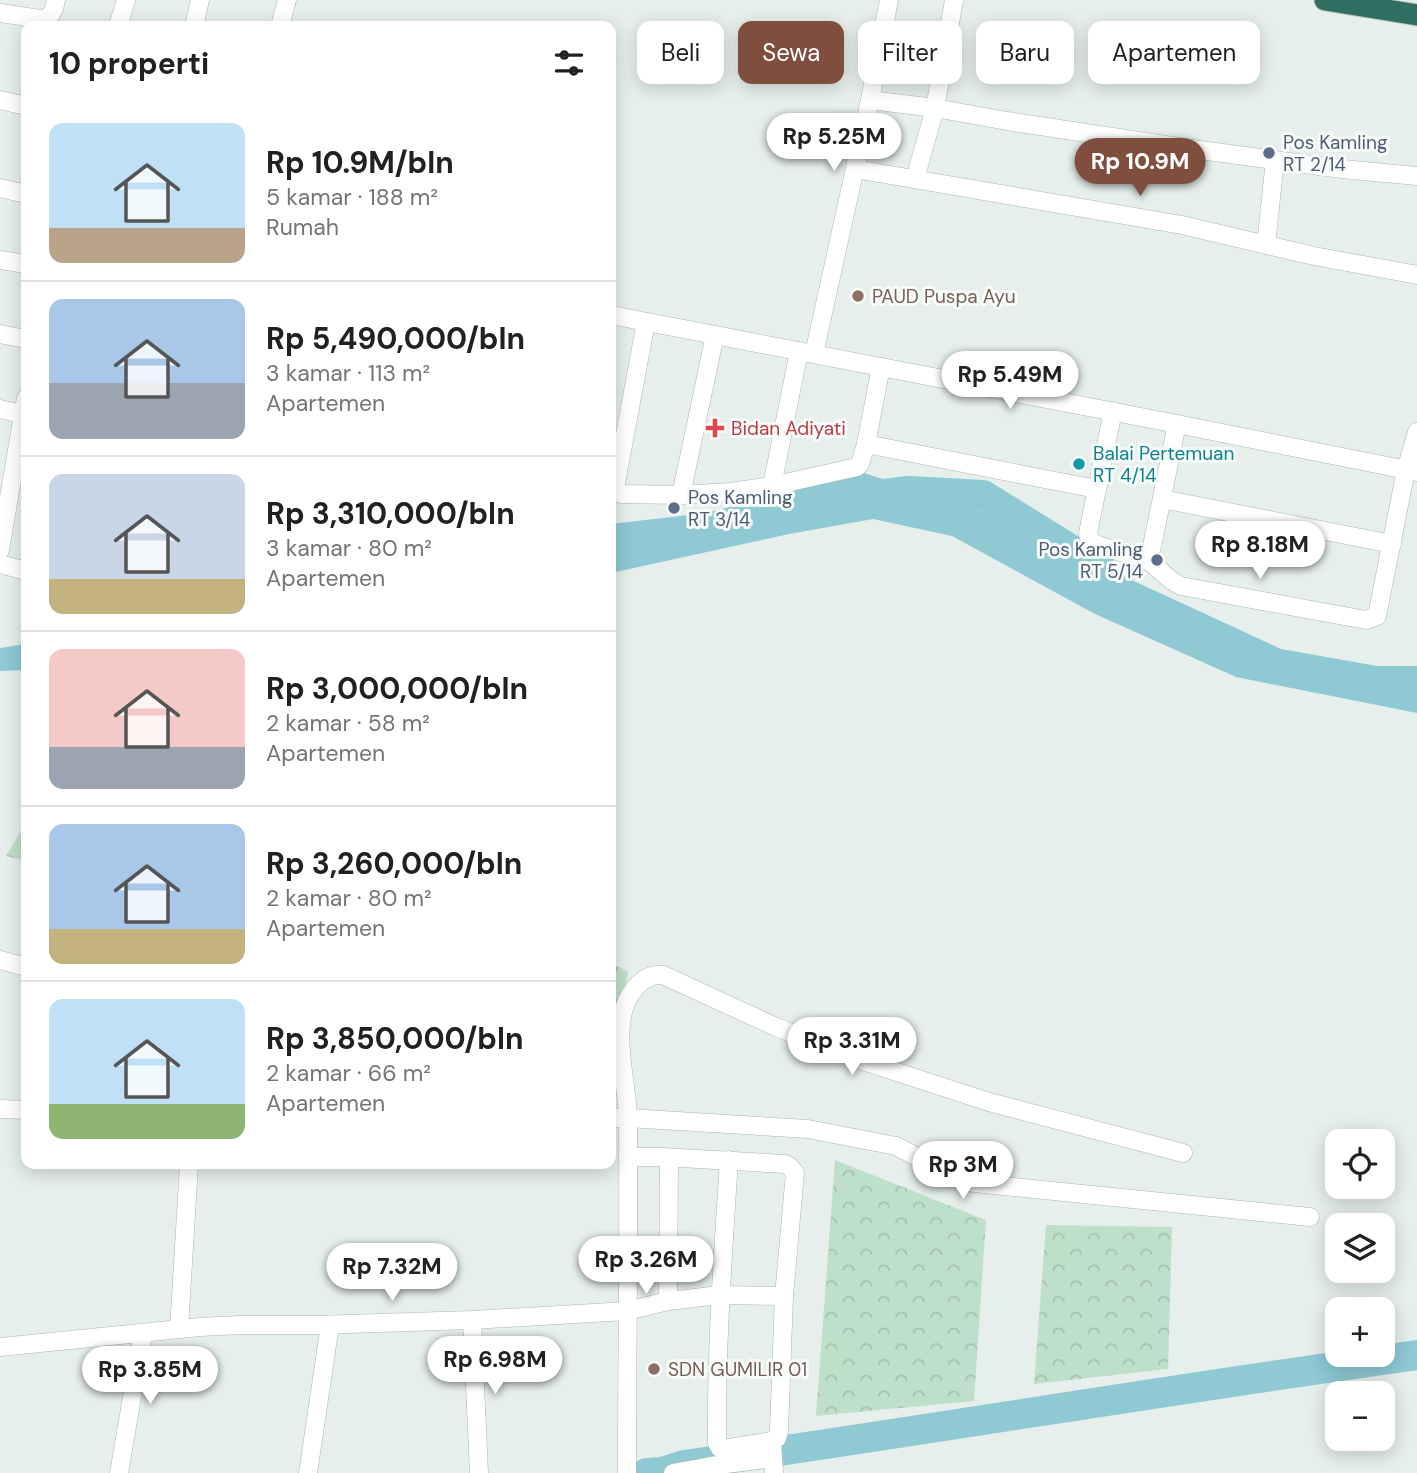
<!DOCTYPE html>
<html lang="id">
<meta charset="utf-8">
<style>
:root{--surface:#fff;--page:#f2f2f2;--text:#202124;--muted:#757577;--line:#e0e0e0;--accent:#7f4e3f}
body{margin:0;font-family:"DM Sans",sans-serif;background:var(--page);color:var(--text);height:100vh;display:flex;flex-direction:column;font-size:26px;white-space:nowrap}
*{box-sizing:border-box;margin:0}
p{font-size:23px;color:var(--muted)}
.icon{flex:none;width:38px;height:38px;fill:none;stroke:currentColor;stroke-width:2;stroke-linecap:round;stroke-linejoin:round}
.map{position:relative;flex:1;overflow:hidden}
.details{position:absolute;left:21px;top:21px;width:595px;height:1148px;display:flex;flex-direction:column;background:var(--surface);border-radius:14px;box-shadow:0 4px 18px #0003}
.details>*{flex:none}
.guide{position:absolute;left:637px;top:21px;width:665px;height:63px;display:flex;gap:14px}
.controls{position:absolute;left:1325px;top:1129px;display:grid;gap:14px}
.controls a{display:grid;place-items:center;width:70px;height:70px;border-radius:14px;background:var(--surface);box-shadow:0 4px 18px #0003;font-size:35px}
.price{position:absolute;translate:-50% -60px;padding:0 16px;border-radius:24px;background:#fff;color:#222;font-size:23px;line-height:46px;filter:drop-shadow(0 2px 4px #0008)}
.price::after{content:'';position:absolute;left:50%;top:42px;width:21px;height:16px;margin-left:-10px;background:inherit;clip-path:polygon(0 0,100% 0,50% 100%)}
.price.active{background:var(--accent);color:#fff}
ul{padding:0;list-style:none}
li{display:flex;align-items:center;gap:21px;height:175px;padding:0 28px}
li+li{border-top:2px solid var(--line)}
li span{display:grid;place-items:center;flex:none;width:196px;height:140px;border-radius:14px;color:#555}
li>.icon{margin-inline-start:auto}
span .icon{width:84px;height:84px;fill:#fffc;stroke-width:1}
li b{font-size:30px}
h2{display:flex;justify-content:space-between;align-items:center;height:84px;padding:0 28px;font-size:30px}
.tag{padding:0 24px;border-radius:14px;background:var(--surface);box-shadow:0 4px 18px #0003;font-size:24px;line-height:63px}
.tag.active{background:var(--accent);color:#fff}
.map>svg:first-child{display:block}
.forest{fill:url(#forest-crowns)}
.water{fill:#8ec9d4}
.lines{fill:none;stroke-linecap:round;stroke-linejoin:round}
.river{stroke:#8ec9d4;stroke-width:30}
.minor-casing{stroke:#a8b8b2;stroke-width:19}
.highway-casing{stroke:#c2cac8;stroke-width:23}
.minor{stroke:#fff;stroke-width:18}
.highway{stroke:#2f6f62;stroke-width:21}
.service-dot{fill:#5c6f8a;stroke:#f7fbf9;stroke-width:2.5}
.education-dot{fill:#8d6e63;stroke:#f7fbf9;stroke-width:2.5}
.health-dot{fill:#e0444e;stroke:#f7fbf9;stroke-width:2.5}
.culture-dot{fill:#0f9aa8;stroke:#f7fbf9;stroke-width:2.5}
.labels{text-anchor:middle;stroke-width:6;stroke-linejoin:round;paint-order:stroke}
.service-label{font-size:19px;fill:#4e5e75;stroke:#f7fbf9;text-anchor:start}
.education-label{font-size:19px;fill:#785e54;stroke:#f7fbf9;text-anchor:start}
.health-label{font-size:19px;fill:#be3a42;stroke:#f7fbf9;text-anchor:start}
.culture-label{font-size:19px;fill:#0d838f;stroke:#f7fbf9;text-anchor:start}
</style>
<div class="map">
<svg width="1417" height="1473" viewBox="0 0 1417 1473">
<defs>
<pattern id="forest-crowns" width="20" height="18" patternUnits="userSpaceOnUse" patternTransform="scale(1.75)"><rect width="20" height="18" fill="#bfe0c8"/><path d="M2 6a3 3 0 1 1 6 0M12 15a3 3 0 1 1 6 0" fill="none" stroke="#a4c1ad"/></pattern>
</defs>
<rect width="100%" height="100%" fill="#e6efeb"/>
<!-- forest -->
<g class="forest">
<path d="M 26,822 L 26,861 L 6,856 Z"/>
<path d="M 611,963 L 628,972 L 611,1066 Z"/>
<path d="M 835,1160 L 986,1220 L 974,1401 L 816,1416 Z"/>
<path d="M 1046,1225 L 1172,1227 L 1168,1369 L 1034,1384 Z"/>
</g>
<!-- water -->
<g class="water">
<path d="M 864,473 L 1024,525 L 1136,582 L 1281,649 L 1377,666 L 1417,666 L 1417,713 L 1236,677 L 1095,614 L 952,536 L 873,519 L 789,534 L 611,573 L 611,524 L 706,513 Z"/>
<path d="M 26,644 L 26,670 L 0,671 L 0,648 Z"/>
</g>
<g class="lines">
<!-- river -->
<g class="river">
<path d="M 884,494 L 908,491 L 983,495 L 1101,568"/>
<path d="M 647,1473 L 662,1472 L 684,1465 C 929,1430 1172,1389 1417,1355"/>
</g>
<!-- minor casing -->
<g class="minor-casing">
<g id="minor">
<path d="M 0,13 L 40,19 C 52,18 54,11 56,0"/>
<path d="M 118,26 L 126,0"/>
<path d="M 194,26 L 200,0"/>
<path d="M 280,26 L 287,0"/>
<path d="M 0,100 L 26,106"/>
<path d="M 870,100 L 935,108 L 1007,121 L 1178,147 L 1342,169 L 1417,176"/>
<path d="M 855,169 L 1182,225 L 1314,256 L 1417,275"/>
<path d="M 915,179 L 935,108 L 954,0"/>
<path d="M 0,188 L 26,194"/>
<path d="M 1266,245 L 1275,160"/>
<path d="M 0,260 L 26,264"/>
<path d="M 611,315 L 1177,424 L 1417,472"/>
<path d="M 646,322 L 615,488 L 621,494 L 681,495 L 715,335"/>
<path d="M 0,334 L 26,339"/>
<path d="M 814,354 L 870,100 L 889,0"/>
<path d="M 881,367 L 866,444 L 1096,489"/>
<path d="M 0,409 L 26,415"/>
<path d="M 1113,411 L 1088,533 C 1088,539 1092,542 1098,545 L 1149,561 L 1172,581 L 1181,586 L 1366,620 L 1377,616 L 1378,611 L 1406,470 L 1417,432"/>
<path d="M 772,486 L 857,467 L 860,464 L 866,444"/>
<path d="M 681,495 L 730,492 L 772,486 L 799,351"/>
<path d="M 1162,499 L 1392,544"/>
<path d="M 0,550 L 26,398"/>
<path d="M 1149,561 L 1177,424"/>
<path d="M 0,564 L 26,571"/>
<path d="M 0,960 L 26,967"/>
<path d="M 0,1109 L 26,1110"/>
<path d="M 611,1118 L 628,1118 L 808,1129 L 896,1146 L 965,1182 L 1310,1217"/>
<path d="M 628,1157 L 662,1157 L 785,1164 L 790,1167 L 795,1173 L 784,1296 L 779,1431 L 777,1438 L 772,1441 L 773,1458"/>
<path d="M 729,1160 C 723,1254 716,1348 717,1443 L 720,1448 L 723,1449 L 772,1441"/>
<path d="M 668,1301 L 669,1158"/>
<path d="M 472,1320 L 479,1473"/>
<path d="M 179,1329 L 189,1164"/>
<path d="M 0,1347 L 200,1327 L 241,1325 L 316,1325 L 472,1320 L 627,1311 L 668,1301 L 720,1295 L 784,1296"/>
<path d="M 119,1473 L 143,1333"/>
<path d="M 308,1473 L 330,1325"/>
<path d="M 627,1473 C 627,1356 629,1239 628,1122 C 628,1088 616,1051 622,1016 C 626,997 640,973 663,975 L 776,1027 L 863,1061 L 989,1102 L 1183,1153"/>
<path d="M 673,1473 L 711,1466 L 773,1458 L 774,1473"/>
</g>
</g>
<!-- highway casing -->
<g class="highway-casing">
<path id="highway" d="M 1325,0 L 1417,15"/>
</g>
<!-- minor -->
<use href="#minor" class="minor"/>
<!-- highway -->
<use href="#highway" class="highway"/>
</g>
<!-- markers -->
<g class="service-dot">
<circle cx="1269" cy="153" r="7"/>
<circle cx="674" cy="508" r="7"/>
<circle cx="1157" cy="560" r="7"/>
</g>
<g class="education-dot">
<circle cx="858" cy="296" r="7"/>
<circle cx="654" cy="1369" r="7"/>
</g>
<path class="health-dot" d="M711.5 417.5h7v7h7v7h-7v7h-7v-7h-7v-7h7z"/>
<circle class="culture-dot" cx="1079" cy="464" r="7"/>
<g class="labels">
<!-- service labels -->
<g class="service-label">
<text x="1283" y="149">Pos Kamling<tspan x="1283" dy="22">RT 2/14</tspan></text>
<text x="688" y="504">Pos Kamling<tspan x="688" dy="22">RT 3/14</tspan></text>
<text x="1143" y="556" text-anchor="end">Pos Kamling<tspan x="1143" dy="22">RT 5/14</tspan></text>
</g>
<!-- education labels -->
<g class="education-label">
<text x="872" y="303">PAUD Puspa Ayu</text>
<text x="668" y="1376">SDN GUMILIR 01</text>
</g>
<!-- health labels -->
<g class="health-label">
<text x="731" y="435">Bidan Adiyati</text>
</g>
<!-- culture labels -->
<g class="culture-label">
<text x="1093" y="460">Balai Pertemuan<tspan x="1093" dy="22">RT 4/14</tspan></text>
</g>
</g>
</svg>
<div class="controls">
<a><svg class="icon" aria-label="locate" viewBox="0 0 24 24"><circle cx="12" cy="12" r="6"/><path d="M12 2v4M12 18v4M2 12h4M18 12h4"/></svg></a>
<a><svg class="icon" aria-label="layers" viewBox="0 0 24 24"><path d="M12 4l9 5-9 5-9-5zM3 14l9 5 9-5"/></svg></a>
<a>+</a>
<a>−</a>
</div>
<b class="price" style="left:834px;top:173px">Rp 5.25M</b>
<b class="price active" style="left:1140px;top:198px">Rp 10.9M</b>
<b class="price" style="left:1010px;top:411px">Rp 5.49M</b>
<b class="price" style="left:1260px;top:581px">Rp 8.18M</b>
<b class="price" style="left:852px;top:1077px">Rp 3.31M</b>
<b class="price" style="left:963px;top:1201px">Rp 3M</b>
<b class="price" style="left:646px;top:1296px">Rp 3.26M</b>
<b class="price" style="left:392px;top:1303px">Rp 7.32M</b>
<b class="price" style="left:495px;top:1396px">Rp 6.98M</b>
<b class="price" style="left:150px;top:1406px">Rp 3.85M</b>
<div class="guide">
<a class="tag">Beli</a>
<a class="tag active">Sewa</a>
<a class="tag">Filter</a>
<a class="tag">Baru</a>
<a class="tag">Apartemen</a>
</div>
<section class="details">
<h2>10 properti<svg class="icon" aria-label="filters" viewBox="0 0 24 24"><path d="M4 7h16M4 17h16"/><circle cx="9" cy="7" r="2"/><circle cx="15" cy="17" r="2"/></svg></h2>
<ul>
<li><span style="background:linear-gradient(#bfe0f5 75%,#b9a48a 0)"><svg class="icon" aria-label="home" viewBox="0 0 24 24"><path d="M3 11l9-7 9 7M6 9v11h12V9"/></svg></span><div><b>Rp 10.9M/bln</b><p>5 kamar · 188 m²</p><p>Rumah</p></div></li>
<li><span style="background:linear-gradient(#a9c7e8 60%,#9aa5b1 0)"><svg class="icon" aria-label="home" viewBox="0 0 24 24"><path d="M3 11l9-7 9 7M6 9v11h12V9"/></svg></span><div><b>Rp 5,490,000/bln</b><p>3 kamar · 113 m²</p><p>Apartemen</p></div></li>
<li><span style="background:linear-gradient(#c9d6e8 75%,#c2b280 0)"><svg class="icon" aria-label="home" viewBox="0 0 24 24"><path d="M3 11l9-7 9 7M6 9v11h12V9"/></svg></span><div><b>Rp 3,310,000/bln</b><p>3 kamar · 80 m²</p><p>Apartemen</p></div></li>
<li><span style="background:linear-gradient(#f6c9c9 70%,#9aa5b1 0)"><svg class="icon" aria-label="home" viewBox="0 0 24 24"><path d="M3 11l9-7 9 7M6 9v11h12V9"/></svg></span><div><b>Rp 3,000,000/bln</b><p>2 kamar · 58 m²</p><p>Apartemen</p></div></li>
<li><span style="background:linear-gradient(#a9c7e8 75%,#c2b280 0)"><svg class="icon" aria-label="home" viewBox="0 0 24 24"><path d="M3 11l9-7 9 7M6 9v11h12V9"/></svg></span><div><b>Rp 3,260,000/bln</b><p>2 kamar · 80 m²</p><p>Apartemen</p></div></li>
<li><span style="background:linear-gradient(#bfe0f5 75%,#8fb573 0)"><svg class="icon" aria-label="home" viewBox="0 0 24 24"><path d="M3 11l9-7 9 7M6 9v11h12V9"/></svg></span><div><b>Rp 3,850,000/bln</b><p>2 kamar · 66 m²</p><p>Apartemen</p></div></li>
</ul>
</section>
</div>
